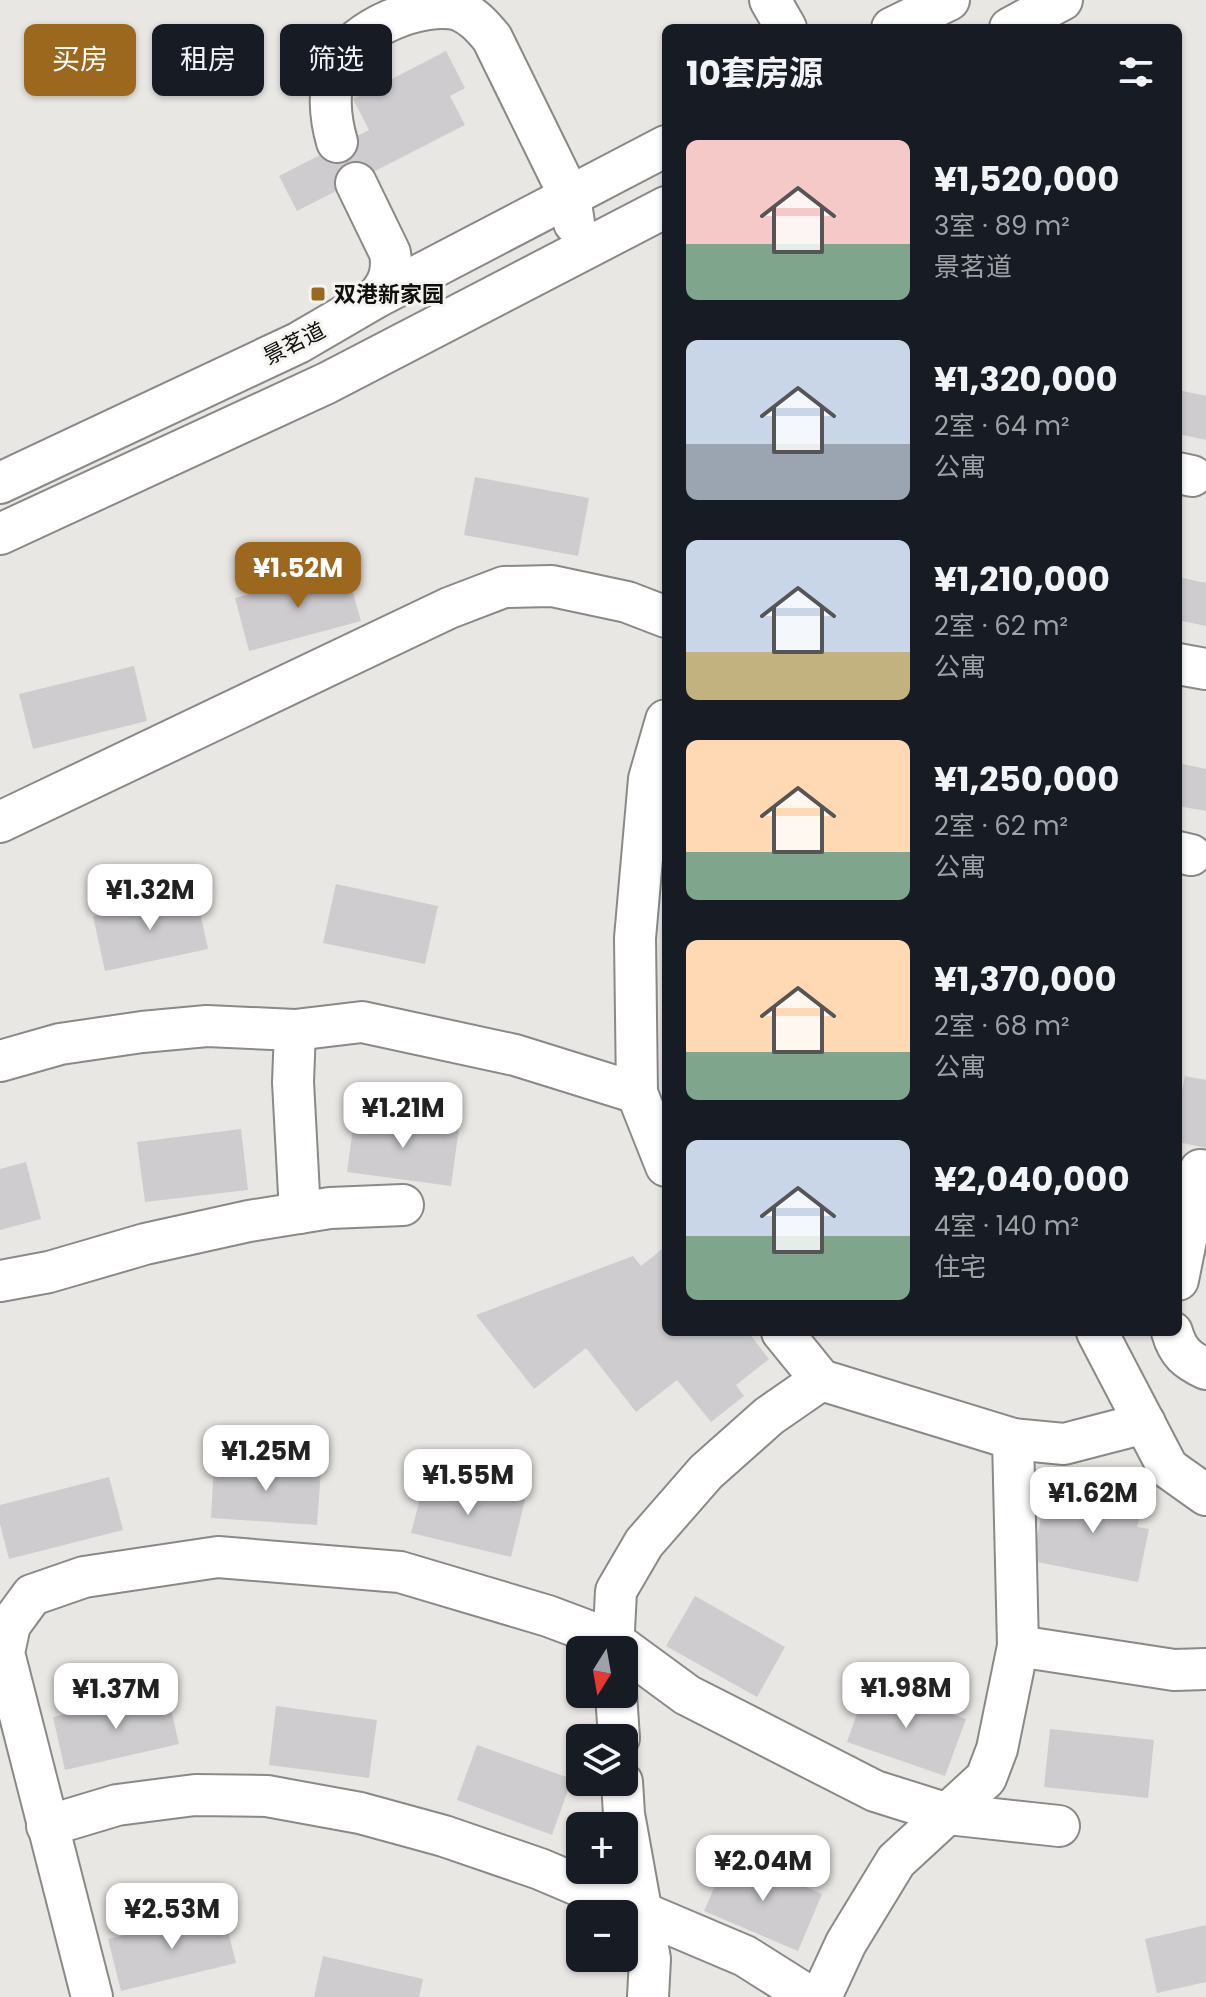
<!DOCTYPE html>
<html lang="zh">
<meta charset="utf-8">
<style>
:root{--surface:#171b24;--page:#20242c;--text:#f1f3f6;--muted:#9ea1a6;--accent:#9b681e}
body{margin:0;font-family:Poppins,"Noto Sans SC",sans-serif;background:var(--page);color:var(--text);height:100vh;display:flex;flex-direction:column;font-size:30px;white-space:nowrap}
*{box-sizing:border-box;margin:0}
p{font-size:26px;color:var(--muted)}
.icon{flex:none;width:44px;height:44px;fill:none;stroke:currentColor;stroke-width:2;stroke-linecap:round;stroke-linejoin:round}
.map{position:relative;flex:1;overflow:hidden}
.drawer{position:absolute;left:662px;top:24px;width:520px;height:1312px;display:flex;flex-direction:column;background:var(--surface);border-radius:12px;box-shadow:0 2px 6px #0004}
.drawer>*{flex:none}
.hud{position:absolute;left:24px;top:24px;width:518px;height:72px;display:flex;gap:16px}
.needle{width:52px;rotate:191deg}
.controls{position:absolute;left:566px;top:1636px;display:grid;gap:16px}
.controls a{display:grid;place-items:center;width:72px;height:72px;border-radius:12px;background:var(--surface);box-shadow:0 2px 6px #0004;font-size:40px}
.price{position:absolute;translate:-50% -68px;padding:0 18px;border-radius:16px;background:#fff;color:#222;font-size:26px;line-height:52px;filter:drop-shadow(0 2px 4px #0008)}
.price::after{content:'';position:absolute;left:50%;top:48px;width:24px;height:18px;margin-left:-12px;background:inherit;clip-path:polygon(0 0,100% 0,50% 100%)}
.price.active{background:var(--accent);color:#fff}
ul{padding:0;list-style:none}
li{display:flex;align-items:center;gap:24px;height:200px;padding:0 24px}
li span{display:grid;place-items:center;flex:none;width:224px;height:160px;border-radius:12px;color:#555}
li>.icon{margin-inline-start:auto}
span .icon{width:96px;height:96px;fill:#fffc;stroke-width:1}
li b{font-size:34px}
h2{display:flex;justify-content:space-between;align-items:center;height:96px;padding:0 24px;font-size:34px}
.chip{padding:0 28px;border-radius:12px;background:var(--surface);box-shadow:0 2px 6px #0004;font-size:28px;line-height:72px}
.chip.active{background:var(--accent);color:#fff}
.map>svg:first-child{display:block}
.building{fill:#cecccf}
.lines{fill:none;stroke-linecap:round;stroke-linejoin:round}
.minor-casing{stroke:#8b8986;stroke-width:44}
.minor{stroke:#fff;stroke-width:40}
.poi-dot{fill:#9b681e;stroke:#f6f4f0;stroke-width:3}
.labels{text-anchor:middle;stroke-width:6;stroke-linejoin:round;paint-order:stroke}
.poi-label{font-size:22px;font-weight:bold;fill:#0f0f0d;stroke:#f6f4f0;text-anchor:start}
.street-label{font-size:22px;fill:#0f0f0d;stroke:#f6f4f0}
</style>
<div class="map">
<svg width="1206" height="1997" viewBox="0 0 1206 1997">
<rect width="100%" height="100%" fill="#e9e7e3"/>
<!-- building -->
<g class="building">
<path d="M 446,51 L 465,88 L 450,96 L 465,125 L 297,211 L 279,176 L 369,130 L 353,99 Z"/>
<path d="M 1178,390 L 1206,396 L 1206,440 L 1178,434 Z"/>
<path d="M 475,477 L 589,498 L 578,556 L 464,535 Z"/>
<path d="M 346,568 L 361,621 L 249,651 L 235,598 Z"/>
<path d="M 1178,577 L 1206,583 L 1206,626 L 1178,620 Z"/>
<path d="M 134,666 L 147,721 L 33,749 L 19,694 Z"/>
<path d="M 1178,763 L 1206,769 L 1206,811 L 1178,806 Z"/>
<path d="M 336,884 L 438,906 L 425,964 L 323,943 Z"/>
<path d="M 196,894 L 208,949 L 105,971 L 93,916 Z"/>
<path d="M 1185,1076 L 1206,1080 L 1206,1148 L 1178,1142 L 1178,1111 Z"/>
<path d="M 355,1113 L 459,1128 L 451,1186 L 347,1172 Z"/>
<path d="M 241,1129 L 248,1190 L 145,1202 L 137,1142 Z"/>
<path d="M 26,1162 L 41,1219 L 0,1230 L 0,1169 Z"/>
<path d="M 666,1246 L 666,1332 L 748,1332 L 769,1359 L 736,1385 L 744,1396 L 711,1422 L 677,1380 L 636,1412 L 586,1348 L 534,1389 L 476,1315 L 633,1256 L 641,1266 Z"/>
<path d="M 214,1462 L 321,1469 L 317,1525 L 211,1518 Z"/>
<path d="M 426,1476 L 525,1500 L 511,1557 L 411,1533 Z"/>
<path d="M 109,1477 L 123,1530 L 9,1559 L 0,1524 L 0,1505 Z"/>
<path d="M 1075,1484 L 1127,1495 L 1124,1507 L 1141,1511 L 1137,1527 L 1149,1529 L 1138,1582 L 1032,1561 L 1043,1508 L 1055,1510 L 1058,1494 L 1073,1497 Z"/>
<path d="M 695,1596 L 785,1647 L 757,1697 L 666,1646 Z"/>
<path d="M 867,1685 L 966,1719 L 945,1776 L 847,1742 Z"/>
<path d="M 167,1692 L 179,1744 L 65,1770 L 53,1717 Z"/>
<path d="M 276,1706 L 377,1720 L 369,1778 L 269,1765 Z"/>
<path d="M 1050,1729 L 1154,1740 L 1148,1798 L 1044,1787 Z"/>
<path d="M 477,1745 L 572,1779 L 552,1835 L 457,1800 Z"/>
<path d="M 729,1854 L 822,1894 L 798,1951 L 704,1911 Z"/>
<path d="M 223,1911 L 236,1963 L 121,1991 L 108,1939 Z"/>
<path d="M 1206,1925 L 1206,1982 L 1157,1993 L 1145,1939 Z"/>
<path d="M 323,1956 L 423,1979 L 419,1997 L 314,1997 Z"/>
</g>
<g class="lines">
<!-- minor casing -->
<g class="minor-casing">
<g id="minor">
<path d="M 770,0 L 786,28"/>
<path d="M 892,28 L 949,0"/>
<path d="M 1010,28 L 1062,0"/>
<path d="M 337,142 C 330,118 327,88 338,64 C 353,29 423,0 459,10 C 473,16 482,26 492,38 L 570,197 L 574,223"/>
<path d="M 356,183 L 390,253 C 393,271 389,283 377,297"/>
<path d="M 1178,473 L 1192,476"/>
<path d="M 0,483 L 298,343 L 377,297 L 666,146"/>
<path d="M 0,534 L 327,383 L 666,207"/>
<path d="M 1178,664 L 1206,669"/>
<path d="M 666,720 L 649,779 L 635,938 L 637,1093 L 666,1166"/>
<path d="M 0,822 L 449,608 L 504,587 L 552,586 L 627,602 L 666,617"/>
<path d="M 1178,852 L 1191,855"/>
<path d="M 295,1030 L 293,1082 L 300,1213"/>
<path d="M 0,1061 L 60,1044 L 142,1032 L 207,1026 L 295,1030 L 362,1022 L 515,1055 L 637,1093"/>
<path d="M 1178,1280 L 1200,1170 L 1206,1171"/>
<path d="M 0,1281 L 49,1272 L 145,1244 L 249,1221 L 330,1208 L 403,1205"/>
<path d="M 782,1332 L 821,1380 L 1013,1439 L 1064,1444 L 1145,1423"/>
<path d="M 1097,1332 L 1168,1468 L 1206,1495"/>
<path d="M 1172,1332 C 1178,1353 1187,1360 1206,1369"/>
<path d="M 1018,1646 L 1174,1670 L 1206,1669"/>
<path d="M 613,1650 L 616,1591 L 644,1543 L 706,1472 L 769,1416 L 821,1380"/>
<path d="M 616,1694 L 619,1738"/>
<path d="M 622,1782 L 624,1814 L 650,1959 L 648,1997"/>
<path d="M 47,1826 L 117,1805 L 195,1795 L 267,1796 L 360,1813 L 444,1836 L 540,1869 L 745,1956 L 810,1997"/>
<path d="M 92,1997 L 4,1653 L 10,1625 L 32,1595 L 84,1577 L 218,1557 L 400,1572 L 548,1616 L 612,1640 L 687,1695 L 875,1791 L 948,1814 L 1059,1826"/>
<path d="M 821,1997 L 846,1943 L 896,1861 L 986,1778 L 997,1749 L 1018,1646 L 1013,1439"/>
</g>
</g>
<!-- minor -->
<use href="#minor" class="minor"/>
</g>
<!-- markers -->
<rect class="poi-dot" x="310" y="286" width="16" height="16" rx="4"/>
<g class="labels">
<!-- poi labels -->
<g class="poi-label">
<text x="334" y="302">双港新家园</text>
</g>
<!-- street labels -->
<g class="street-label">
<text transform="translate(294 343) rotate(-27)" y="8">景茗道</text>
</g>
</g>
</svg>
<div class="controls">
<a><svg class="needle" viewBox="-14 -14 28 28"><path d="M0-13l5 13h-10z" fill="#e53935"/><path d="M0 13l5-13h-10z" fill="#9ea1a6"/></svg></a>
<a><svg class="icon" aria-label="layers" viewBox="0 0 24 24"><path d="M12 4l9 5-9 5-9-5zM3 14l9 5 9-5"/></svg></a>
<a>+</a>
<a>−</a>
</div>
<b class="price active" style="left:298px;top:610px">¥1.52M</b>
<b class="price" style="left:150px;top:932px">¥1.32M</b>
<b class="price" style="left:403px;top:1150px">¥1.21M</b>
<b class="price" style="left:266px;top:1493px">¥1.25M</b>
<b class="price" style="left:468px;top:1517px">¥1.55M</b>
<b class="price" style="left:1093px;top:1535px">¥1.62M</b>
<b class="price" style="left:906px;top:1730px">¥1.98M</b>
<b class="price" style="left:116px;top:1731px">¥1.37M</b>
<b class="price" style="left:763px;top:1903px">¥2.04M</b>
<b class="price" style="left:172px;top:1951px">¥2.53M</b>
<div class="hud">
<a class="chip active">买房</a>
<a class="chip">租房</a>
<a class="chip">筛选</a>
</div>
<section class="drawer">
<h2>10套房源<svg class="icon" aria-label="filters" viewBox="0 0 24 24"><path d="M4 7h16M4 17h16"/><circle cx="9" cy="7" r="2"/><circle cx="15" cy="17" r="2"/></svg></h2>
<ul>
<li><span style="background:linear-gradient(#f6c9c9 65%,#7fa58c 0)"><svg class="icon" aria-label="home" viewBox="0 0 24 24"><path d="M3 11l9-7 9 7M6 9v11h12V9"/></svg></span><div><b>¥1,520,000</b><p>3室 · 89 m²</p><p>景茗道</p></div></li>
<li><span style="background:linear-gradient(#c9d6e8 65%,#9aa5b1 0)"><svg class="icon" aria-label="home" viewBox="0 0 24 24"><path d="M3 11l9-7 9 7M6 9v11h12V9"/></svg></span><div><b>¥1,320,000</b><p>2室 · 64 m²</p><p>公寓</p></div></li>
<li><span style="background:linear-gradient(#c9d6e8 70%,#c2b280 0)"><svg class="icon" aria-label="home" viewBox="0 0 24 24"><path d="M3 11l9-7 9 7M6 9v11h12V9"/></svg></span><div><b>¥1,210,000</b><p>2室 · 62 m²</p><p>公寓</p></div></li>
<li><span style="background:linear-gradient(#ffd9b3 70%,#7fa58c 0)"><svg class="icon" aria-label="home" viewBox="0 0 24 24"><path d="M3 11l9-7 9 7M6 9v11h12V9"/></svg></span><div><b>¥1,250,000</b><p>2室 · 62 m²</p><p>公寓</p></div></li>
<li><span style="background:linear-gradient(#ffd9b3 70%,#7fa58c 0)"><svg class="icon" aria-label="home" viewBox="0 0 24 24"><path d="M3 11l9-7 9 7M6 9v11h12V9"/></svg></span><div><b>¥1,370,000</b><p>2室 · 68 m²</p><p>公寓</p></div></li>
<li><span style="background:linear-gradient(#c9d6e8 60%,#7fa58c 0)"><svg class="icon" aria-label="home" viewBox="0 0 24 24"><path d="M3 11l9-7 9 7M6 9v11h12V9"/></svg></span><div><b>¥2,040,000</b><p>4室 · 140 m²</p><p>住宅</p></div></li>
</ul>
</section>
</div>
